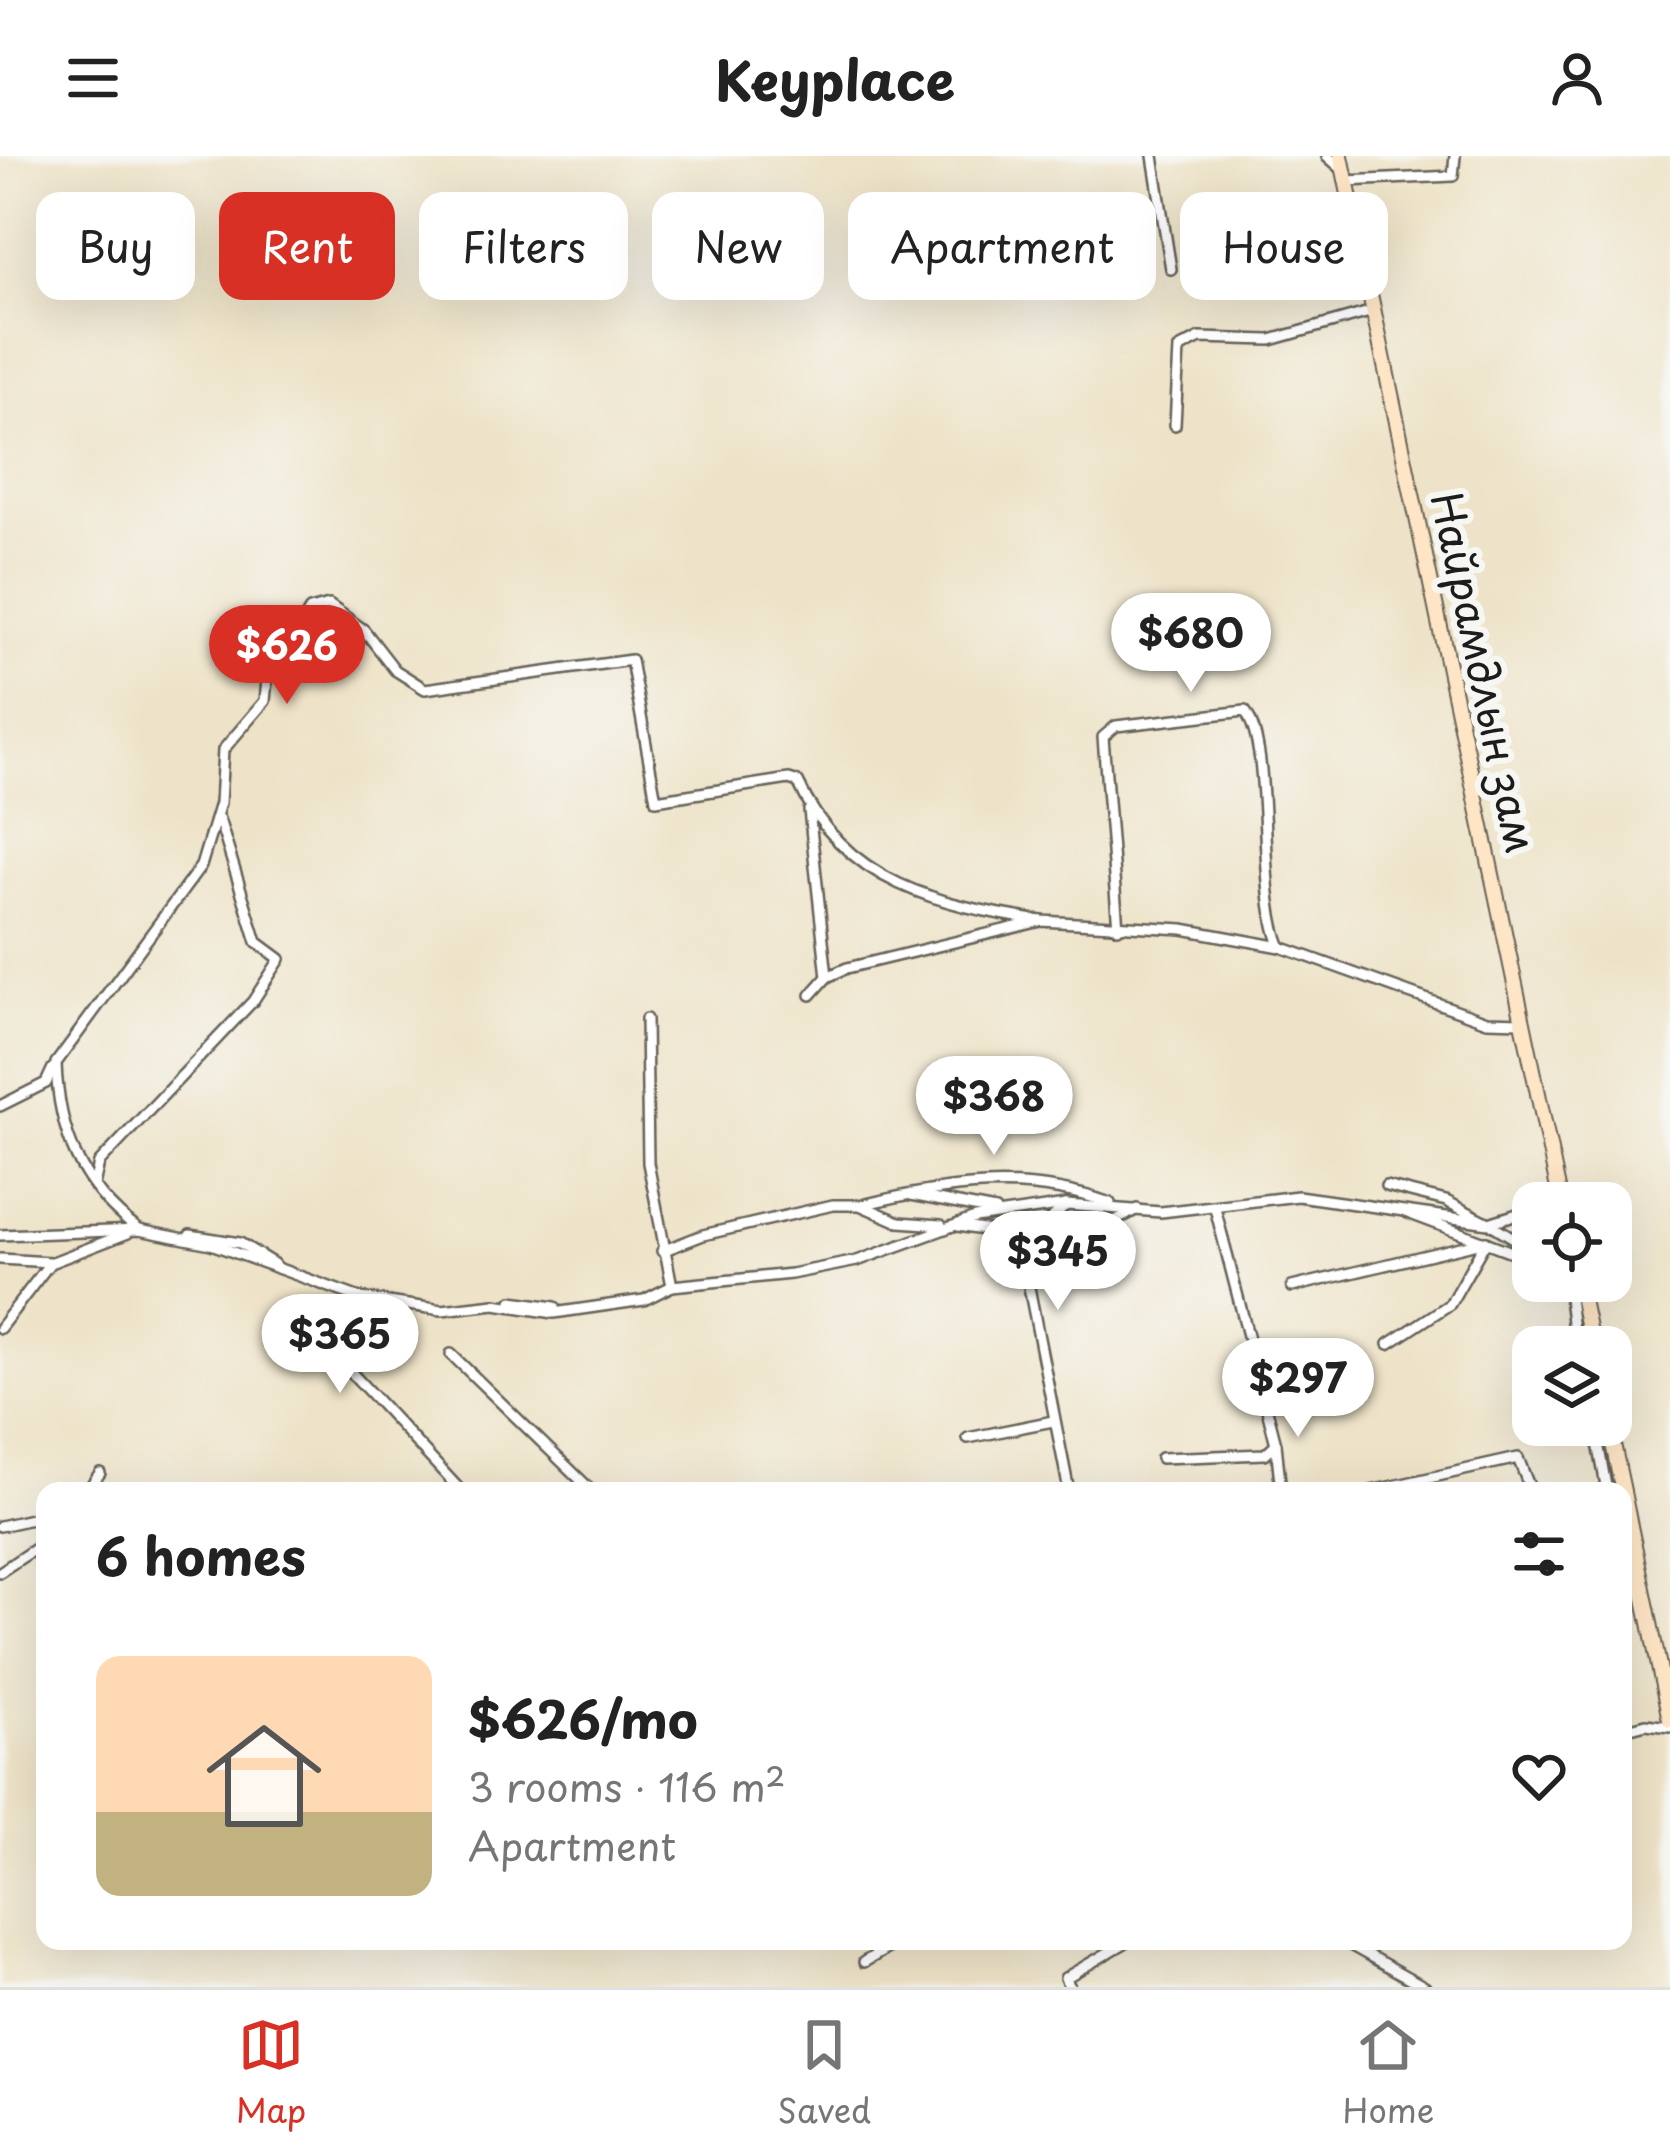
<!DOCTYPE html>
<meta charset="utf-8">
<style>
:root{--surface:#fff;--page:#f6f6f6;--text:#222;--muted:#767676;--line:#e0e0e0;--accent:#d93025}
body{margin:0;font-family:"Playpen Sans",sans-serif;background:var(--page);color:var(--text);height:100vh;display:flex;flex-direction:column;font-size:45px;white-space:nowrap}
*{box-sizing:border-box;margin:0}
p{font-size:39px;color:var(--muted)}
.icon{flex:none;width:66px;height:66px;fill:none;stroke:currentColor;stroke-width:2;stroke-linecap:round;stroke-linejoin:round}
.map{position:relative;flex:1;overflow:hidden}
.panel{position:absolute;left:36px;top:1326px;width:1596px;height:468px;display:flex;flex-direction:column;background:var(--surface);border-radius:24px;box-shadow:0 12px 48px #0002}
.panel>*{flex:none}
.banner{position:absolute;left:36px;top:36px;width:1599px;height:108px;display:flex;gap:24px}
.fabs{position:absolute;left:1512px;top:1026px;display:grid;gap:24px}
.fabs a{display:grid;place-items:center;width:120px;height:120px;border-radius:24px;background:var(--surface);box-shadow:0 12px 48px #0002;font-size:60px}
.price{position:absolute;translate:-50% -102px;padding:0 27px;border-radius:42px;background:#fff;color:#222;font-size:39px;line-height:78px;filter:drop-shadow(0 3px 6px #0008)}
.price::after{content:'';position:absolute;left:50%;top:72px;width:36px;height:27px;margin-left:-18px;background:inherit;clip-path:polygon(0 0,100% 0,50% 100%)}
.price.selected{background:var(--accent);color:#fff}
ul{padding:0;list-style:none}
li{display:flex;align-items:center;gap:36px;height:300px;padding:0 60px}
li+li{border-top:3px solid var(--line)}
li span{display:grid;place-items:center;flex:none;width:336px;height:240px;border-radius:24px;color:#555}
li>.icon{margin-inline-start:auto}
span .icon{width:144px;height:144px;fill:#fffc;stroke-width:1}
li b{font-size:51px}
h2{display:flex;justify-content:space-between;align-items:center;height:144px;padding:0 60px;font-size:51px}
.tag{padding:0 42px;border-radius:24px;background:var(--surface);box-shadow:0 12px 48px #0002;font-size:42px;line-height:108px}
.tag.selected{background:var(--accent);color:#fff}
header{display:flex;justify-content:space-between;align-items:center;height:156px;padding:0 60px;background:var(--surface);font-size:54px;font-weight:700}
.tabs{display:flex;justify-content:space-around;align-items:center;height:168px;border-top:3px solid var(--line);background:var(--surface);font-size:33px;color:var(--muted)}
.tabs a{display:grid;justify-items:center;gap:6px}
.tabs .selected{color:var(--accent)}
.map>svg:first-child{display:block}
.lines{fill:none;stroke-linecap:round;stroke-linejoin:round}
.minor-casing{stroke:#666258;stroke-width:14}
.secondary-casing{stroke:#666258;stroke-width:18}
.minor{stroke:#fff;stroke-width:9}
.secondary{stroke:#fee5c5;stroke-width:14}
.labels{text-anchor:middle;stroke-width:12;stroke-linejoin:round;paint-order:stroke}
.street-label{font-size:42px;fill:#1c1c1c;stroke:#f6f6f2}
</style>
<header><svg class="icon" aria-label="menu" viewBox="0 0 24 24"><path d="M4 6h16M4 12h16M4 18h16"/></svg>Keyplace<svg class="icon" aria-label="person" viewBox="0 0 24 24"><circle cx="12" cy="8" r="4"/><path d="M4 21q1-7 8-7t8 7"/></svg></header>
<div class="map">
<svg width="1670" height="1831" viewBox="0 0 1670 1831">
<rect width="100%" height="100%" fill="#f6f6f2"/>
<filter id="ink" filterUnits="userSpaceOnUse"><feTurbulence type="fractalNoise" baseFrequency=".00833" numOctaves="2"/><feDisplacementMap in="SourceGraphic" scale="24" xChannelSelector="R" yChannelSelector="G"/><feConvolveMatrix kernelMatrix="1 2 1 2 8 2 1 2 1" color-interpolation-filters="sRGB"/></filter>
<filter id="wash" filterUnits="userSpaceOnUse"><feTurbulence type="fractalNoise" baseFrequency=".004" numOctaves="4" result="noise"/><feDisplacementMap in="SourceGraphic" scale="48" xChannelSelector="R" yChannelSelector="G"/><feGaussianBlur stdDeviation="2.7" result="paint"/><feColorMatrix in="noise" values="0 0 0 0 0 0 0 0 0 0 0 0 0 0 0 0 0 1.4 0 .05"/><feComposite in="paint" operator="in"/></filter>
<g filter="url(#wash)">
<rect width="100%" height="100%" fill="#eee3c8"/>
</g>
<g filter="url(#ink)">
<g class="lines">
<!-- minor casing -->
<g class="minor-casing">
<g id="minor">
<path d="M 1153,0 L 1171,113"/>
<path d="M 1327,0 L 1344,15"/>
<path d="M 1346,25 L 1453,20 L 1455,0"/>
<path d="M 1175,269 L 1179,193 L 1200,182 L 1271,184 L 1373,155"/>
<path d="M 809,654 L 827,821"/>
<path d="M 1118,772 L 1103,581 L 1116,570 L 1245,555 C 1274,594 1256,736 1281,791"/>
<path d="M 811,839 L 827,821 L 847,812 L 1041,765 L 1183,773 L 1281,791 L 1487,865 L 1522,866"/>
<path d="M 646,863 L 648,1007 L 672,1130"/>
<path d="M 0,950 L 46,927 L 53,912"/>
<path d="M 94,1029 L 99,1007 L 253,845 L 280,803 L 257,786 L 219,663"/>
<path d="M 1386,1030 L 1446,1045 L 1489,1067 L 1533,1053"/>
<path d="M 911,1039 L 995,1055"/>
<path d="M 862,1049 C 946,1028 1026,1017 1110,1047"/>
<path d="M 1066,1049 L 1027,1088 L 1028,1126 L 1069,1335"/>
<path d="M 1215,1052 L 1276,1288 L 1281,1335"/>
<path d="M 1405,1056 L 1533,1104"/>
<path d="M 1523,1056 L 1533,1079"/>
<path d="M 958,1070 C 1023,1081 1079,1089 1137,1053"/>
<path d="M 139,1074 C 81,1032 58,976 56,907 L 201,710 L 220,647 L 223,594 L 265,545 L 267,524 L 310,454 L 329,449 L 364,474 L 395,514 L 425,533 L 631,504 L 656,644 L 789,623 L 798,626 C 844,728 940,749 1041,765"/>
<path d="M 0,1079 L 139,1074 L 211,1088 L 360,1142 L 442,1154 L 495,1148 L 554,1157 L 644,1144 L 672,1130 L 791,1118 L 857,1105 L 975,1062 L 1066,1049 L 1161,1056 L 1298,1040 L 1489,1067 L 1533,1094"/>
<path d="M 190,1079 L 240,1087 L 274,1108"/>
<path d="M 662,1095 L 703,1079 L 833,1049 L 860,1049 L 899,1066 L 941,1069"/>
<path d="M 0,1103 L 50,1106"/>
<path d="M 1567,1125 L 1575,1191"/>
<path d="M 1292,1131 L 1486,1085"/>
<path d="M 512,1145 L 555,1151"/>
<path d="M 407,1150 L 379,1160 L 350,1215 L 461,1335"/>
<path d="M 0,1172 L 50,1107 L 128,1077"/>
<path d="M 1389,1188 L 1450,1148 L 1486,1085"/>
<path d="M 451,1198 L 592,1335"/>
<path d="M 968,1282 L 1053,1265"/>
<path d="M 1161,1302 L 1265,1298 L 1276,1288"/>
<path d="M 87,1335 L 100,1317"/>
<path d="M 1371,1335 L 1518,1302 L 1531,1335"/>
<path d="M 1607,1335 L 1597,1282 L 1612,1280"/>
<path d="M 0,1370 L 45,1360"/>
<path d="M 0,1416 L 45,1386"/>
<path d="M 1623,1423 L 1624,1430 L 1643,1431"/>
<path d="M 1623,1574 L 1646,1568 L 1670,1571"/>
<path d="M 1343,1785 L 1425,1831"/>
<path d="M 864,1806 L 900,1785"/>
<path d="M 1070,1831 L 1065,1822 L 1128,1785"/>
</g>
</g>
<!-- secondary casing -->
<g class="secondary-casing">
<g id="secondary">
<path d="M 1341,0 L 1561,1047"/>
<path d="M 1578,1125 L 1592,1191"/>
<path d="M 1609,1269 L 1623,1335"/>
<path d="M 1623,1336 L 1670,1564"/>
</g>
</g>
<!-- minor -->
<use href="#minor" class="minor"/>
<!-- secondary -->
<use href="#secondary" class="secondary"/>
</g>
</g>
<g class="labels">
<!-- street labels -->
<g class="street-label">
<text transform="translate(1483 517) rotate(78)" y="15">Найрамдлын зам</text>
</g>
</g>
</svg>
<div class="fabs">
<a><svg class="icon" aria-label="locate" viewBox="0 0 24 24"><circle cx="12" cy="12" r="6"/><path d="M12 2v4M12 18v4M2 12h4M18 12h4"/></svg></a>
<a><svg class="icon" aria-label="layers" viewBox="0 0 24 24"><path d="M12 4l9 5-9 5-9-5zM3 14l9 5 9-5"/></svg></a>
</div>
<b class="price" style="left:1191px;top:539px">$680</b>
<b class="price selected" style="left:287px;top:551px">$626</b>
<b class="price" style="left:994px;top:1002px">$368</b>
<b class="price" style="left:1058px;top:1157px">$345</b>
<b class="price" style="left:340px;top:1240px">$365</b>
<b class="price" style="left:1298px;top:1284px">$297</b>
<div class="banner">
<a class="tag">Buy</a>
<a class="tag selected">Rent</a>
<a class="tag">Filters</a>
<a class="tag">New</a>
<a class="tag">Apartment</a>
<a class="tag">House</a>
</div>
<section class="panel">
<h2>6 homes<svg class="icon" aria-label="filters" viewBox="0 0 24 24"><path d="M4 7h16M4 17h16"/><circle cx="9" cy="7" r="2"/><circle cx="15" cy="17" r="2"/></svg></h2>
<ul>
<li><span style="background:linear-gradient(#ffd9b3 65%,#c2b280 0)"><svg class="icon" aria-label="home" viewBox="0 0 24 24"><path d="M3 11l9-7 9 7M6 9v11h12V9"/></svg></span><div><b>$626/mo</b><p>3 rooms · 116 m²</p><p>Apartment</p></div><svg class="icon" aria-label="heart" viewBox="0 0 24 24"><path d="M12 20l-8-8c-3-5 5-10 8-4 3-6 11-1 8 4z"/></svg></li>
</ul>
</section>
</div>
<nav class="tabs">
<a class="selected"><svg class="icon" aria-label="map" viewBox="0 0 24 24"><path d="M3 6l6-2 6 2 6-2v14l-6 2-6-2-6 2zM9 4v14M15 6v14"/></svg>Map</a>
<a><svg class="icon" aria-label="saved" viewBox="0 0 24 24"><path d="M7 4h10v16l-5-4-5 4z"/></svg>Saved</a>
<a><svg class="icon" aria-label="home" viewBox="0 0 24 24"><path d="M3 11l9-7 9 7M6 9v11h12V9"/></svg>Home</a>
</nav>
